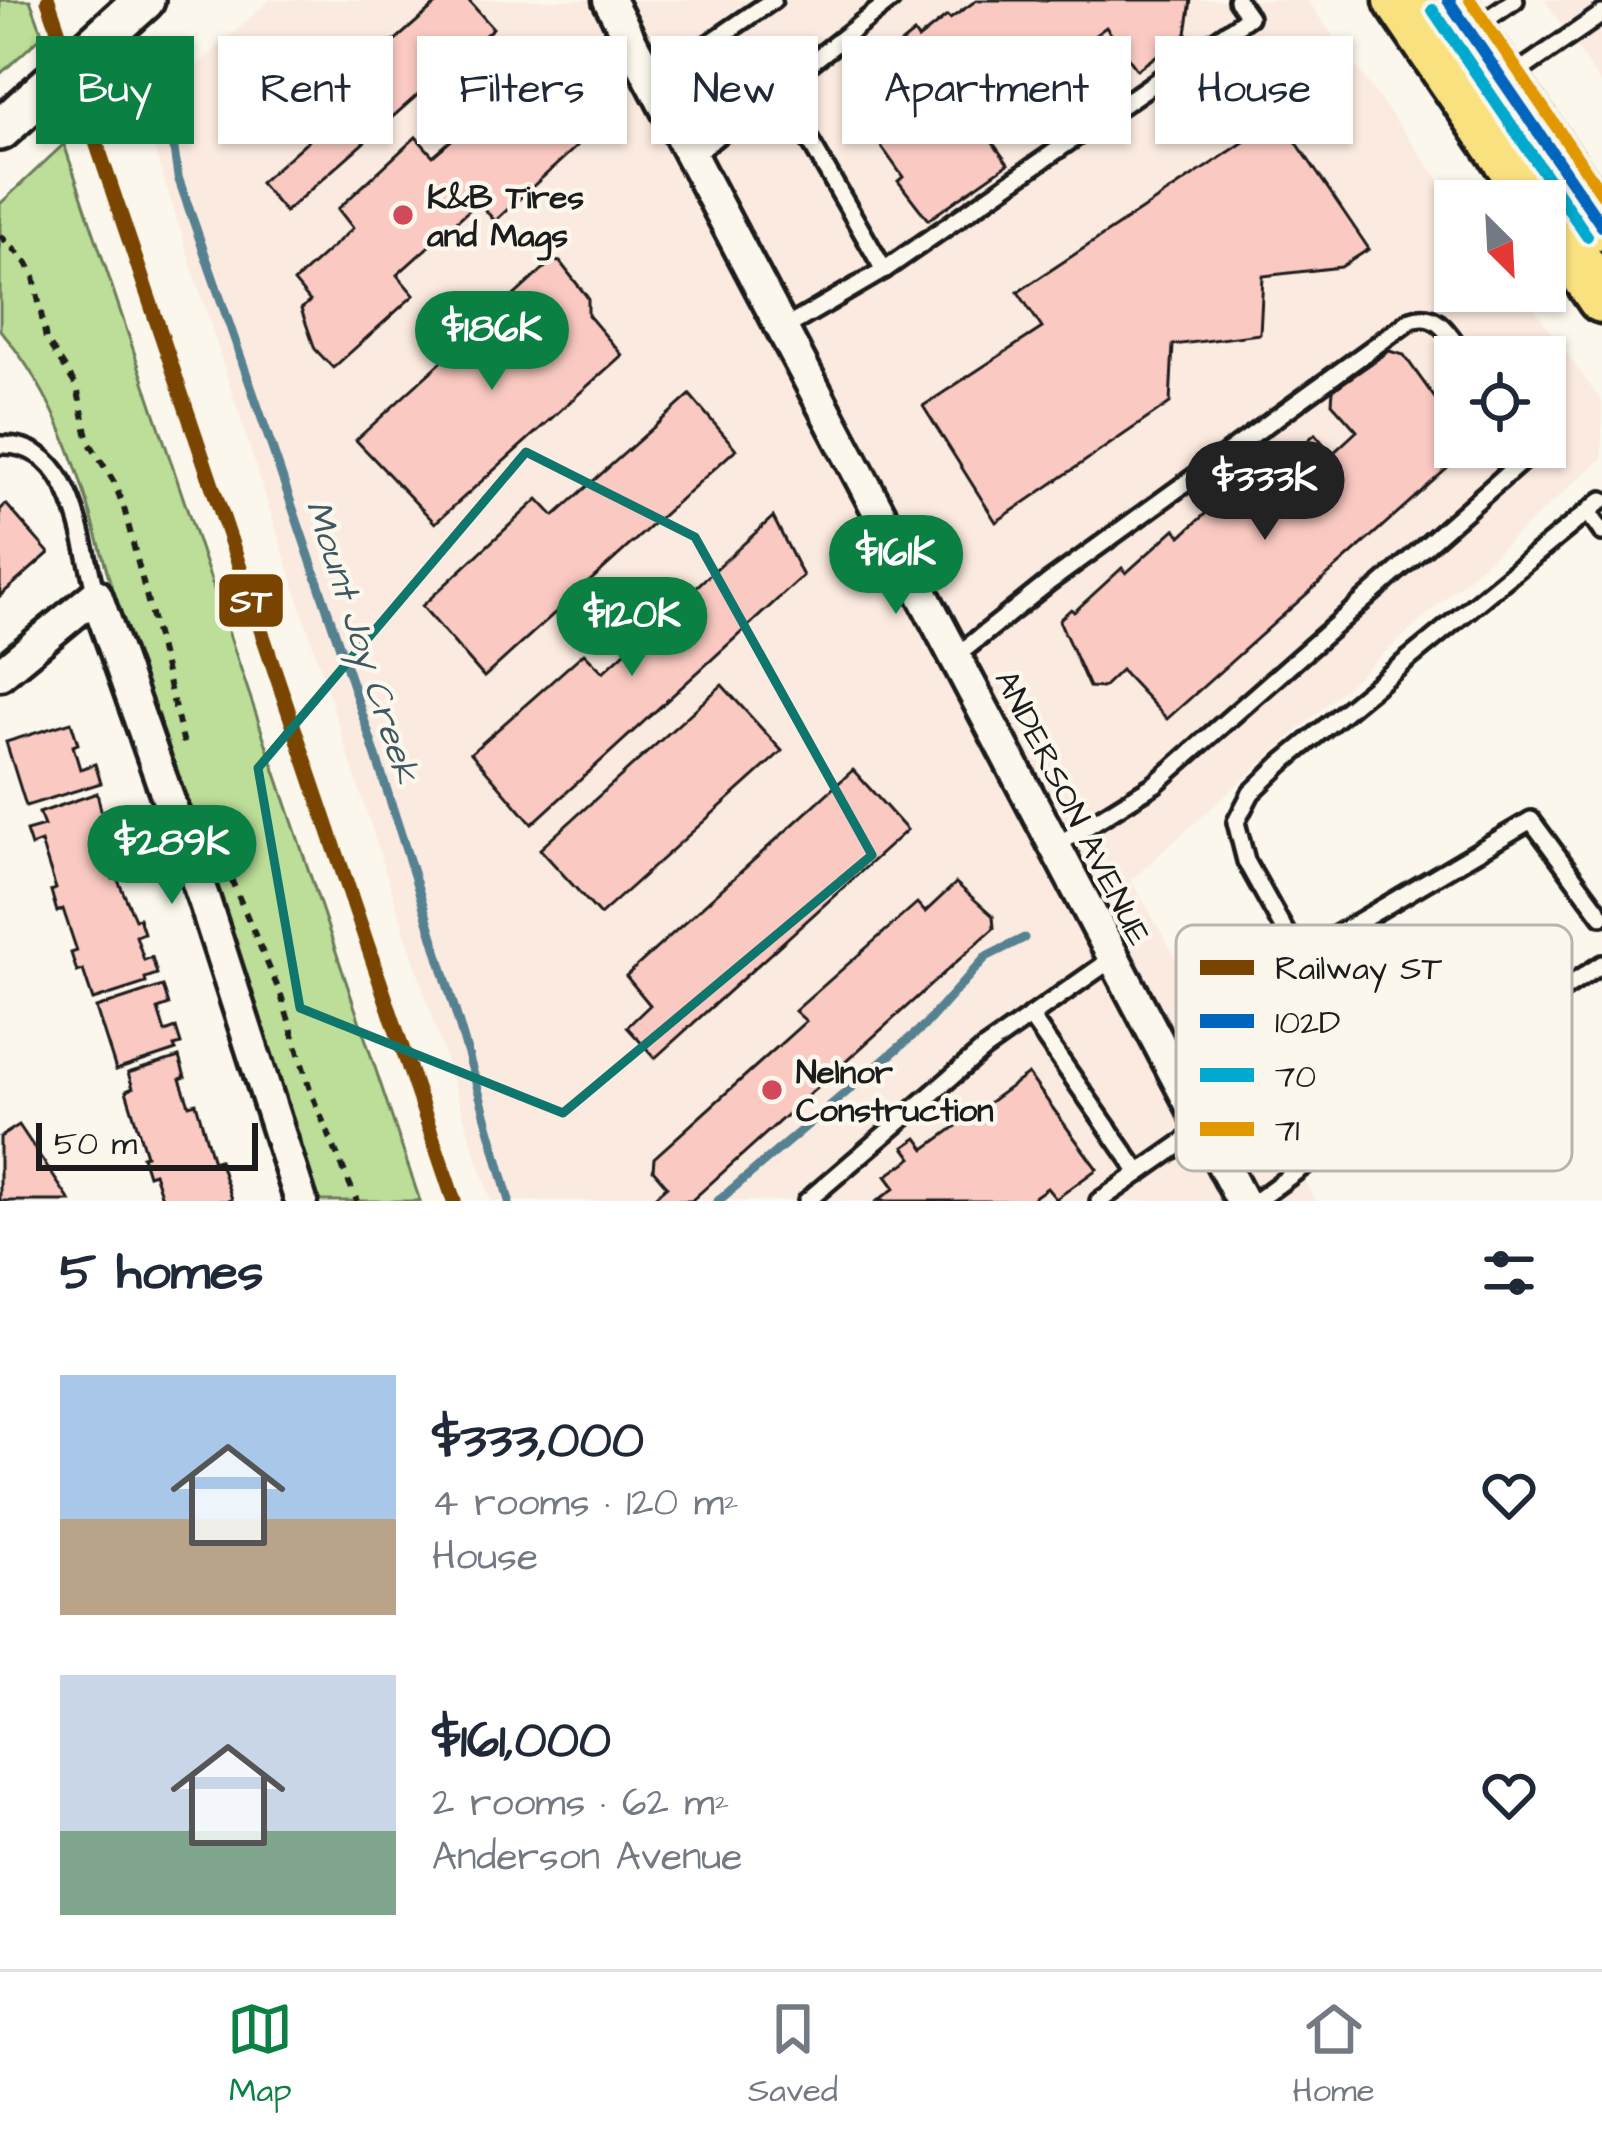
<!DOCTYPE html>
<meta charset="utf-8">
<style>
:root{--surface:#fff;--page:#f2f2f3;--text:#1f2937;--muted:#747a83;--line:#e0e1e3;--accent:#0b8043}
body{margin:0;font-family:"Architects Daughter",sans-serif;background:var(--page);color:var(--text);height:100vh;display:flex;flex-direction:column;font-size:45px;white-space:nowrap}
*{box-sizing:border-box;margin:0}
p{font-size:39px;color:var(--muted)}
.icon{flex:none;width:66px;height:66px;fill:none;stroke:currentColor;stroke-width:2;stroke-linecap:round;stroke-linejoin:round}
.map{position:relative;height:1201px;overflow:hidden}
.panel{display:flex;flex-direction:column;background:var(--surface);flex:1}
.panel>*{flex:none}
.top-card{position:absolute;left:36px;top:36px;width:1530px;height:108px;display:flex;gap:24px}
.needle{width:78px;rotate:156deg}
.controls{position:absolute;left:1434px;top:180px;display:grid;gap:24px}
.controls a{display:grid;place-items:center;width:132px;height:132px;border-radius:0px;background:var(--surface);box-shadow:0 3px 9px #0004;font-size:60px}
.scale{position:absolute;left:36px;bottom:30px;width:222px;box-sizing:border-box;padding-left:12px;border:6px solid #1c1c1c;border-top:0;font-size:33px;line-height:42px;white-space:nowrap;color:#1c1c1c;-webkit-text-stroke:9px #fbf7ec;paint-order:stroke}
.price{position:absolute;translate:-50% -102px;padding:0 27px;border-radius:42px;background:var(--accent);color:#fff;font-size:39px;line-height:78px;filter:drop-shadow(0 3px 6px #0008)}
.price::after{content:'';position:absolute;left:50%;top:72px;width:36px;height:27px;margin-left:-18px;background:inherit;clip-path:polygon(0 0,100% 0,50% 100%)}
.price.current{background:#222;color:#fff}
ul{padding:0;list-style:none}
li{display:flex;align-items:center;gap:36px;height:300px;padding:0 60px}
li span{display:grid;place-items:center;flex:none;width:336px;height:240px;border-radius:0px;color:#555}
li>.icon{margin-inline-start:auto}
span .icon{width:144px;height:144px;fill:#fffc;stroke-width:1}
li b{font-size:51px}
h2{display:flex;justify-content:space-between;align-items:center;height:144px;padding:0 60px;font-size:51px}
.tag{padding:0 42px;border-radius:0px;background:var(--surface);box-shadow:0 3px 9px #0004;font-size:42px;line-height:108px}
.tag.current{background:var(--accent);color:#fff}
.tab-bar{display:flex;justify-content:space-around;align-items:center;height:168px;border-top:3px solid var(--line);background:var(--surface);font-size:33px;color:var(--muted)}
.tab-bar a{display:grid;justify-items:center;gap:6px}
.tab-bar .current{color:var(--accent)}
.map>svg:first-child{display:block}
.built{fill:#fbeadf;fill-rule:evenodd}
.green{fill:#bcde98;stroke:#6c7d5a;stroke-width:3}
.lines{fill:none;stroke-linecap:round;stroke-linejoin:round}
.stream{stroke:#578191;stroke-width:9}
.building{fill:#facac2;stroke:#1c1c1c;stroke-width:3}
.service-casing{stroke:#1c1c1c;stroke-width:24}
.minor-casing{stroke:#1c1c1c;stroke-width:39}
.tertiary-casing{stroke:#1c1c1c;stroke-width:48}
.primary-casing{stroke:#1c1c1c;stroke-width:57}
.path{stroke:#1c1c1c;stroke-width:6;stroke-dasharray:9 9;stroke-linecap:butt}
.service{stroke:#fbf7ec;stroke-width:15}
.minor{stroke:#fbf7ec;stroke-width:30}
.tertiary{stroke:#fbf7ec;stroke-width:39}
.primary{stroke:#fae180;stroke-width:48}
.bus-1-casing{stroke:#fbf7ec;stroke-width:21}
.bus-2-casing{stroke:#fbf7ec;stroke-width:21}
.bus-3-casing{stroke:#fbf7ec;stroke-width:21}
.bus-1{stroke:#0065bd;stroke-width:12}
.bus-2{stroke:#00a9ce;stroke-width:12}
.bus-3{stroke:#e19803;stroke-width:12}
.rail-1-casing{stroke:#fbf7ec;stroke-width:24}
.rail-1{stroke:#794400;stroke-width:15}
.marked{fill:none;stroke:#0f766e;stroke-width:9;stroke-linejoin:round}
.poi-dot{fill:#d1495b;stroke:#fbf7ec;stroke-width:4.5}
.labels{text-anchor:middle;stroke-width:9;stroke-linejoin:round;paint-order:stroke}
.poi-label{font-size:33px;font-weight:bold;fill:#1c1c1c;stroke:#fbf7ec;text-anchor:start}
.street-label{font-size:33px;fill:#1c1c1c;stroke:#fbf7ec}
.water-label{font-size:36px;font-style:italic;fill:#3e5760;stroke:#fbf7ec}
.key{fill:#fbf7ec;stroke:#b8b5ae;stroke-width:3}
.key-label{font-size:33px;fill:#1c1c1c}
.line-badge{stroke:#fbf7ec;stroke-width:4.5}
.badge-label{font-size:33px;text-anchor:middle;font-weight:bold;fill:#fff}
</style>
<div class="map">
<svg width="1602" height="1201" viewBox="0 0 1602 1201">
<rect width="100%" height="100%" fill="#fbf7ec"/>
<filter id="ink" filterUnits="userSpaceOnUse"><feTurbulence type="fractalNoise" baseFrequency=".00833" numOctaves="2"/><feDisplacementMap in="SourceGraphic" scale="24" xChannelSelector="R" yChannelSelector="G"/><feConvolveMatrix kernelMatrix="1 2 1 2 8 2 1 2 1" color-interpolation-filters="sRGB"/></filter>
<g filter="url(#ink)">
<!-- built -->
<g class="built">
<path d="M 270,0 L 1307,0 L 1455,202 L 1455,291 L 1521,291 L 1602,402 L 1602,458 L 1131,880 L 1316,1201 L 491,1201 L 143,114 ZM 1455,357 L 1545,357 L 1545,447 L 1455,447 Z"/>
<path d="M 1545,0 L 1602,0 L 1602,86 Z"/>
</g>
<!-- green -->
<g class="green">
<path d="M 0,0 L 30,0 L 43,35 L 0,74 Z"/>
<path d="M 64,144 L 420,1201 L 320,1201 C 254,1011 189,821 125,630 C 89,522 77,420 0,330 L 0,204 Z"/>
</g>
<g class="lines">
<!-- stream -->
<g class="stream">
<path d="M 167,100 L 178,177 C 296,516 416,854 509,1201"/>
<path d="M 718,1201 L 923,1027 L 986,957 L 1024,938"/>
</g>
</g>
<!-- building -->
<g class="building">
<path d="M 441,0 L 468,0 L 493,28 L 285,212 L 260,183 L 385,72 L 374,59 Z"/>
<path d="M 977,0 L 1191,0 L 1186,34 L 1137,70 L 1106,27 L 978,122 L 1008,164 L 928,220 L 898,181 L 903,177 L 879,143 L 884,139 L 862,108 L 866,72 L 914,33 L 918,39 L 947,16 L 950,19 Z"/>
<path d="M 535,68 L 577,146 L 495,221 L 478,202 L 397,275 L 414,295 L 333,368 L 315,349 L 301,309 L 310,301 L 294,282 L 353,228 L 338,209 L 416,137 L 433,156 Z"/>
<path d="M 1280,118 L 1369,249 L 1341,267 L 1263,276 L 1260,334 L 1173,345 L 1170,403 L 996,522 L 923,406 L 1042,328 L 1018,292 Z"/>
<path d="M 552,261 L 560,262 L 588,298 L 588,315 L 622,355 L 435,523 L 356,440 Z"/>
<path d="M 1389,351 L 1404,355 L 1455,426 L 1455,447 L 1470,448 L 1167,719 L 1121,670 L 1102,688 L 1089,687 L 1059,620 L 1071,609 L 1074,612 L 1122,568 L 1126,573 L 1175,529 L 1181,536 L 1231,490 L 1238,497 L 1285,451 L 1291,456 L 1315,434 L 1332,454 L 1357,431 L 1332,403 L 1333,390 Z"/>
<path d="M 690,395 L 736,449 L 484,677 L 422,606 L 538,499 L 554,516 Z"/>
<path d="M 6,504 L 49,553 L 0,596 L 0,510 Z"/>
<path d="M 773,517 L 803,576 L 532,824 L 471,753 L 584,653 L 603,672 Z"/>
<path d="M 722,685 L 782,751 L 600,915 L 540,849 Z"/>
<path d="M 71,722 L 78,744 L 73,746 L 80,769 L 95,764 L 101,783 L 26,806 L 6,742 Z"/>
<path d="M 853,770 L 907,830 L 655,1058 L 627,1027 L 650,1005 L 626,976 Z"/>
<path d="M 97,793 L 108,841 L 101,843 L 113,879 L 117,878 L 135,919 L 139,918 L 144,933 L 136,936 L 144,960 L 152,957 L 157,974 L 145,978 L 146,983 L 93,1000 L 83,970 L 77,972 L 71,953 L 77,951 L 63,909 L 57,912 L 51,891 L 56,889 L 41,842 L 31,846 L 26,831 L 44,826 L 39,813 Z"/>
<path d="M 956,883 L 993,916 L 994,928 L 691,1201 L 650,1201 L 667,1186 L 653,1170 L 654,1158 L 806,1021 L 795,1011 L 917,903 L 925,912 Z"/>
<path d="M 163,986 L 169,1005 L 158,1009 L 165,1032 L 176,1028 L 181,1044 L 174,1046 L 176,1050 L 116,1070 L 96,1008 Z"/>
<path d="M 179,1057 L 185,1077 L 180,1079 L 189,1105 L 196,1103 L 213,1162 L 219,1160 L 232,1199 L 228,1201 L 163,1201 L 154,1173 L 148,1175 L 142,1156 L 146,1155 L 126,1091 L 133,1088 L 128,1073 Z"/>
<path d="M 1028,1074 L 1097,1169 L 1056,1199 L 1047,1188 L 1029,1201 L 877,1201 L 895,1188 L 886,1176 L 912,1158 L 904,1147 L 917,1138 L 925,1149 Z"/>
<path d="M 19,1125 L 70,1201 L 0,1201 L 0,1137 Z"/>
</g>
<g class="lines">
<!-- service casing -->
<g class="service-casing">
<g id="service">
<path d="M 1472,29 L 1515,0"/>
<path d="M 1511,77 L 1602,14"/>
<path d="M 653,82 L 773,0"/>
<path d="M 779,87 L 884,270"/>
<path d="M 692,156 L 891,0"/>
<path d="M 783,329 L 884,270 L 1249,17 L 1237,0"/>
<path d="M 0,445 C 74,441 81,540 96,595"/>
<path d="M 1602,500 L 1282,763 L 1251,793 L 1236,822 L 1246,861 L 1383,1108 L 1602,964"/>
<path d="M 1588,512 L 1602,532"/>
<path d="M 955,657 L 1049,582 L 1411,320 C 1439,310 1450,337 1465,357"/>
<path d="M 1054,847 L 1155,784 L 1522,461 L 1527,447"/>
<path d="M 1299,957 L 1531,820 L 1602,916"/>
<path d="M 1030,1016 L 1139,1173"/>
<path d="M 807,1201 L 984,1049 L 1112,959"/>
<path d="M 1099,1201 L 1202,1129"/>
<path d="M 1256,1201 L 1383,1108"/>
</g>
</g>
<!-- minor casing -->
<g class="minor-casing">
<g id="minor">
<path d="M 609,0 L 1242,1201"/>
<path d="M 0,674 L 96,595 L 204,900 L 301,1201"/>
</g>
</g>
<!-- tertiary casing -->
<g class="tertiary-casing">
<path id="tertiary" d="M 0,130 L 144,0"/>
</g>
<!-- primary casing -->
<g class="primary-casing">
<g id="primary">
<path d="M 1399,0 L 1536,201"/>
<path d="M 1448,0 L 1602,226"/>
<path d="M 1545,214 L 1602,298"/>
</g>
</g>
<!-- path -->
<g class="path">
<path d="M 0,235 L 27,263 L 34,277 L 46,339 L 77,387 L 89,442 L 114,482 L 124,508 L 185,748"/>
<path d="M 231,879 L 281,995 L 311,1093 L 357,1201"/>
</g>
<!-- service -->
<use href="#service" class="service"/>
<!-- minor -->
<use href="#minor" class="minor"/>
<!-- tertiary -->
<use href="#tertiary" class="tertiary"/>
<!-- primary -->
<use href="#primary" class="primary"/>
<!-- bus-1 casing -->
<g class="bus-1-casing">
<path id="bus-1" d="M 1448,0 L 1602,226"/>
</g>
<!-- bus-2 casing -->
<g class="bus-2-casing">
<path id="bus-2" d="M 1433,10 L 1587,236"/>
</g>
<!-- bus-3 casing -->
<g class="bus-3-casing">
<path id="bus-3" d="M 1470,0 L 1602,194"/>
</g>
<!-- bus-1 -->
<use href="#bus-1" class="bus-1"/>
<!-- bus-2 -->
<use href="#bus-2" class="bus-2"/>
<!-- bus-3 -->
<use href="#bus-3" class="bus-3"/>
<!-- rail-1 casing -->
<g class="rail-1-casing">
<path id="rail-1" d="M 48,0 L 454,1201"/>
</g>
<!-- rail-1 -->
<use href="#rail-1" class="rail-1"/>
</g>
</g>
<!-- marked area -->
<path class="marked" d="M 526,452 L 695,537 L 872,855 L 563,1113 L 300,1008 L 258,768 Z"/>
<!-- markers -->
<g class="poi-dot">
<circle cx="403" cy="215" r="12"/>
<circle cx="772" cy="1090" r="12"/>
</g>
<g class="labels">
<!-- poi labels -->
<g class="poi-label">
<text x="427" y="208">K&amp;B Tires<tspan x="427" dy="38">and Mags</tspan></text>
<text x="796" y="1083">Nelnor<tspan x="796" dy="38">Construction</tspan></text>
</g>
<!-- street labels -->
<g class="street-label">
<text transform="translate(1074 807) rotate(63)" y="12">ANDERSON AVENUE</text>
</g>
<!-- water labels -->
<g class="water-label">
<text transform="translate(364 641) rotate(72)" y="13">Mount Joy Creek</text>
</g>
</g>
<!-- legend -->
<rect x="1176" y="925" width="396" height="246" rx="18" class="key"/>
<rect x="1200" y="960" width="54" height="15" fill="#794400"/>
<rect x="1200" y="1014" width="54" height="14" fill="#0065bd"/>
<rect x="1200" y="1068" width="54" height="14" fill="#00a9ce"/>
<rect x="1200" y="1122" width="54" height="14" fill="#e19803"/>
<g class="key-label">
<text x="1275" y="979">Railway ST</text>
<text x="1275" y="1033">102D</text>
<text x="1275" y="1087">70</text>
<text x="1275" y="1141">71</text>
</g>
<rect class="line-badge" x="217" y="572" width="68" height="57" rx="12" fill="#794400"/>
<g class="badge-label">
<text x="251" y="612">ST</text>
</g>
</svg>
<div class="controls">
<a><svg class="needle" viewBox="-14 -14 28 28"><path d="M0-13l5 13h-10z" fill="#e53935"/><path d="M0 13l5-13h-10z" fill="#747a83"/></svg></a>
<a><svg class="icon" aria-label="locate" viewBox="0 0 24 24"><circle cx="12" cy="12" r="6"/><path d="M12 2v4M12 18v4M2 12h4M18 12h4"/></svg></a>
</div>
<div class="scale">50 m</div>
<b class="price" style="left:492px;top:393px">$186K</b>
<b class="price current" style="left:1265px;top:543px">$333K</b>
<b class="price" style="left:896px;top:617px">$161K</b>
<b class="price" style="left:632px;top:679px">$120K</b>
<b class="price" style="left:172px;top:907px">$289K</b>
<div class="top-card">
<a class="tag current">Buy</a>
<a class="tag">Rent</a>
<a class="tag">Filters</a>
<a class="tag">New</a>
<a class="tag">Apartment</a>
<a class="tag">House</a>
</div>
</div>
<section class="panel">
<h2>5 homes<svg class="icon" aria-label="filters" viewBox="0 0 24 24"><path d="M4 7h16M4 17h16"/><circle cx="9" cy="7" r="2"/><circle cx="15" cy="17" r="2"/></svg></h2>
<ul>
<li><span style="background:linear-gradient(#a9c7e8 60%,#b9a48a 0)"><svg class="icon" aria-label="home" viewBox="0 0 24 24"><path d="M3 11l9-7 9 7M6 9v11h12V9"/></svg></span><div><b>$333,000</b><p>4 rooms · 120 m²</p><p>House</p></div><svg class="icon" aria-label="heart" viewBox="0 0 24 24"><path d="M12 20l-8-8c-3-5 5-10 8-4 3-6 11-1 8 4z"/></svg></li>
<li><span style="background:linear-gradient(#c9d6e8 65%,#7fa58c 0)"><svg class="icon" aria-label="home" viewBox="0 0 24 24"><path d="M3 11l9-7 9 7M6 9v11h12V9"/></svg></span><div><b>$161,000</b><p>2 rooms · 62 m²</p><p>Anderson Avenue</p></div><svg class="icon" aria-label="heart" viewBox="0 0 24 24"><path d="M12 20l-8-8c-3-5 5-10 8-4 3-6 11-1 8 4z"/></svg></li>
</ul>
</section>
<nav class="tab-bar">
<a class="current"><svg class="icon" aria-label="map" viewBox="0 0 24 24"><path d="M3 6l6-2 6 2 6-2v14l-6 2-6-2-6 2zM9 4v14M15 6v14"/></svg>Map</a>
<a><svg class="icon" aria-label="saved" viewBox="0 0 24 24"><path d="M7 4h10v16l-5-4-5 4z"/></svg>Saved</a>
<a><svg class="icon" aria-label="home" viewBox="0 0 24 24"><path d="M3 11l9-7 9 7M6 9v11h12V9"/></svg>Home</a>
</nav>
